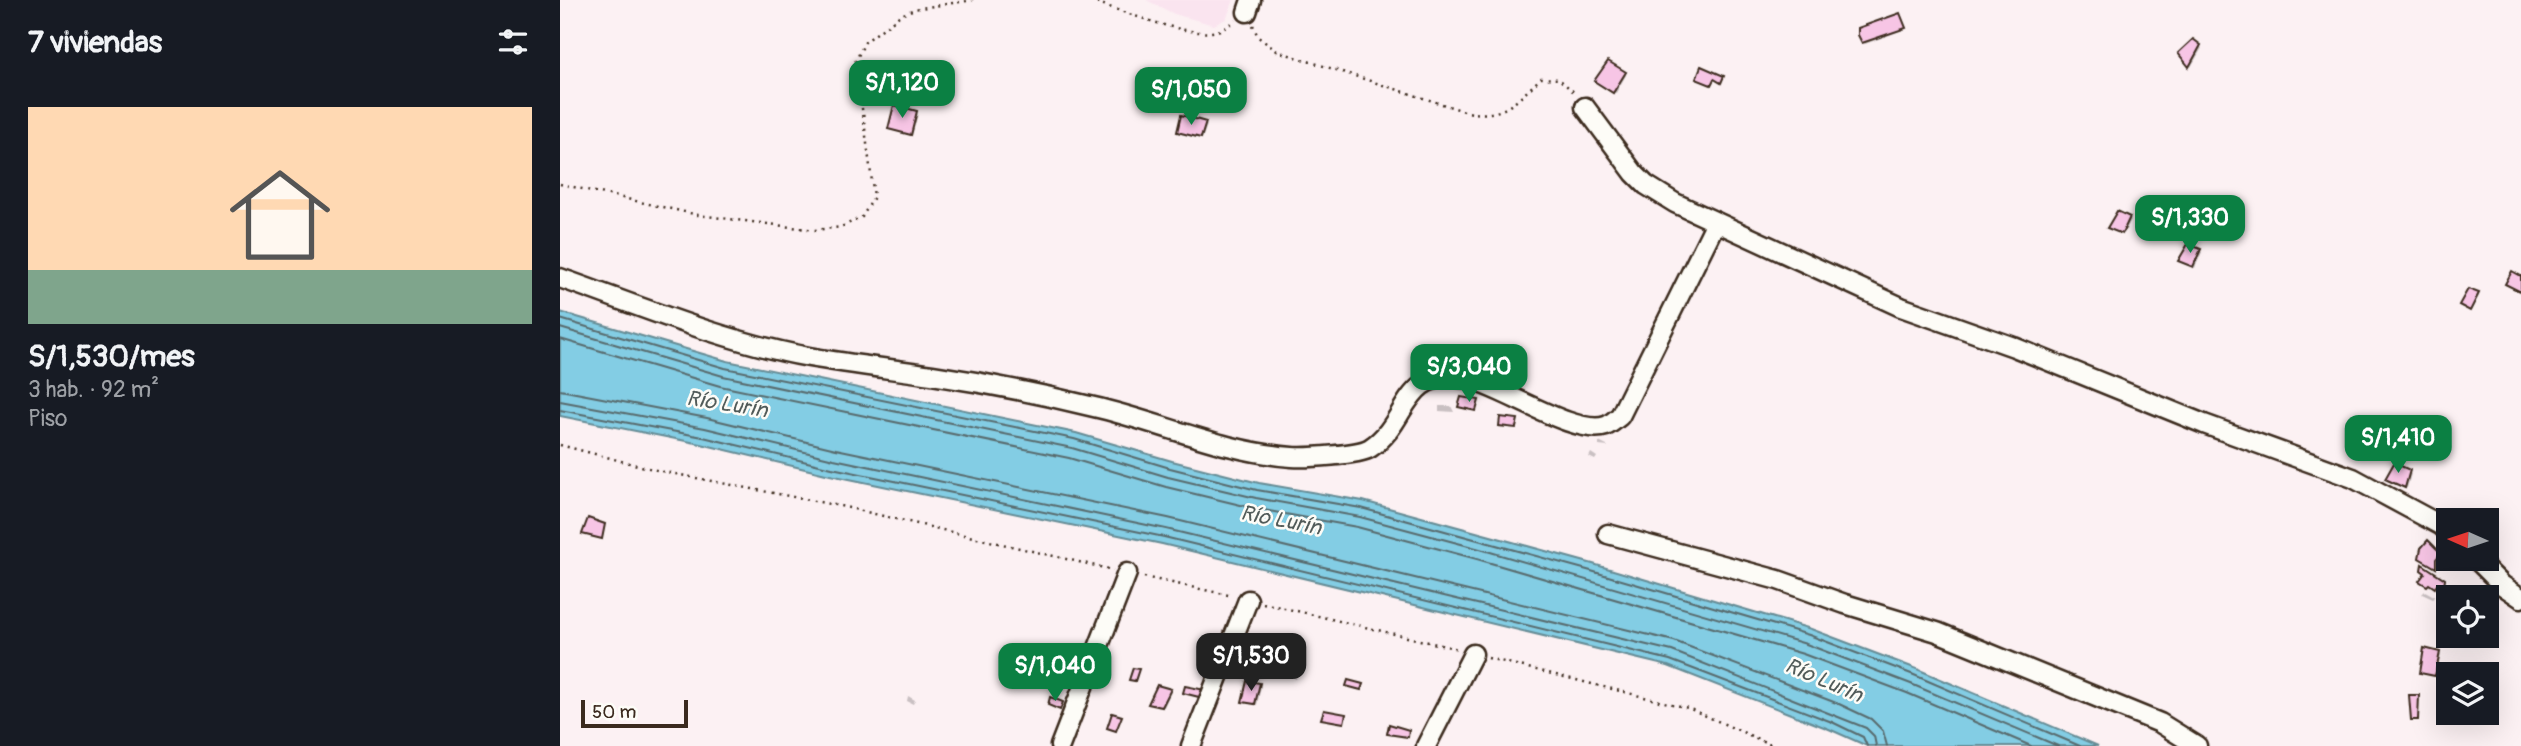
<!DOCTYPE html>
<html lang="es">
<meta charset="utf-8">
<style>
:root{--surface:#171b24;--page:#20242c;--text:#f1f3f6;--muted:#9ea1a6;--line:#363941;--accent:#0b8043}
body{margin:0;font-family:Pangolin,sans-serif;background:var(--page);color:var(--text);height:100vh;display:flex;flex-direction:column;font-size:26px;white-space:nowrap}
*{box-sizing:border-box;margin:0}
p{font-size:23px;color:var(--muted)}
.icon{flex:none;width:38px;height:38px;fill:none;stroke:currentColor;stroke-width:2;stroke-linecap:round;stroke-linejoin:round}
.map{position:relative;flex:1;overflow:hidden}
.panel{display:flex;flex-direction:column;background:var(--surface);width:560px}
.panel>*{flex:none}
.needle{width:46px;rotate:273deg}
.controls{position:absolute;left:1876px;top:508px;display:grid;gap:14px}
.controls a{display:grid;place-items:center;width:63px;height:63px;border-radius:0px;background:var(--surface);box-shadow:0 7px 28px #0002;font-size:35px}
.scale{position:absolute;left:21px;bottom:18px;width:107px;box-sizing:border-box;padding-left:7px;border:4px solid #3b2a1e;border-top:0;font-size:19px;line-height:24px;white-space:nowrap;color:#3b2a1e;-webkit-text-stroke:5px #fdfcf7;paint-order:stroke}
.price{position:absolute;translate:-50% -60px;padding:0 16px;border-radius:14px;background:var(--accent);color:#fff;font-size:23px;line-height:46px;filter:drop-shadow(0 2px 4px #0008)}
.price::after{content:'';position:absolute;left:50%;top:42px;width:21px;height:16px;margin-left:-10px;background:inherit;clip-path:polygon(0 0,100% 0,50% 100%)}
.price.active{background:#222;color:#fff}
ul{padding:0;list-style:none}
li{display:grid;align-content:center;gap:14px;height:371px;padding:0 28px}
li+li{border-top:2px solid var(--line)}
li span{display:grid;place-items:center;height:217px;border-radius:0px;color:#555}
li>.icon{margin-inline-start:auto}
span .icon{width:126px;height:126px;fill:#fffc;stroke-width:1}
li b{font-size:30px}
h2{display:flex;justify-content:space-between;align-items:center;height:84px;padding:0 28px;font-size:30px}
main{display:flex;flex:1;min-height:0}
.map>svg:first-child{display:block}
.built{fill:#fae4ef}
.water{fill:#83cde4;stroke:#668c95;stroke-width:2}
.shadow{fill:#0003}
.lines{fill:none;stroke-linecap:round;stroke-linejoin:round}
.shore{stroke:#586b6d;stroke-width:2}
.building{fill:#f7c5e5;stroke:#3b2a1e;stroke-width:2}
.minor-casing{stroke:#3b2a1e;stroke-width:23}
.path{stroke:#3b2a1e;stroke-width:2.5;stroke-dasharray:2 5;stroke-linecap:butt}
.minor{stroke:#fdfcf7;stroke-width:18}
.labels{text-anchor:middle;stroke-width:5;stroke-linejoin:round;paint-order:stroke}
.water-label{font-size:21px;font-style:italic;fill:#515b59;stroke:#fdfcf7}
</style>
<main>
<section class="panel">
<h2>7 viviendas<svg class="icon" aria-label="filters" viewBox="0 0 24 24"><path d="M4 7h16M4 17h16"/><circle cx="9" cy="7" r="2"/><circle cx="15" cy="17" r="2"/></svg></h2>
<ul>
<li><span style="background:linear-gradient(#ffd9b3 75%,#7fa58c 0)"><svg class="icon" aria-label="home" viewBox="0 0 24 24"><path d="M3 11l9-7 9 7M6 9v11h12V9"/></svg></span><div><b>S/1,530/mes</b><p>3 hab. · 92 m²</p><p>Piso</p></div></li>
</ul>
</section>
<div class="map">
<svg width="1961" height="746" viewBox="0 0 1961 746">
<rect width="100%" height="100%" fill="#fcf1f3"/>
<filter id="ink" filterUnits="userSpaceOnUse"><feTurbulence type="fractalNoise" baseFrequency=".0143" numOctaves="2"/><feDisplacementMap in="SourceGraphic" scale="14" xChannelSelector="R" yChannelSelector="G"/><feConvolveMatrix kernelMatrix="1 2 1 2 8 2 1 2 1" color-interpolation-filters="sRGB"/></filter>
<g filter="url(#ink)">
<!-- built -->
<path class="built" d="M 586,0 L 674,0 L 666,19 L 654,25 L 614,14 Z"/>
<!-- water -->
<path class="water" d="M 0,312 L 167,361 L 516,433 L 612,461 L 699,483 L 803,501 L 1033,564 L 1251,629 L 1357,669 L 1538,746 L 1307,746 L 1269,729 L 1108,666 L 602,544 L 270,475 L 141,444 L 0,416 Z"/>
<!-- shadow -->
<g class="shadow">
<path d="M 1341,16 L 1346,29 L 1305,44 L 1303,42 Z"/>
<path d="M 1633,41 L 1642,48 L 1631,67 L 1620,54 Z"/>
<path d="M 1065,73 L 1066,75 L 1056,93 L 1038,83 Z"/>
<path d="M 356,113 L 358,114 L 352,136 L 332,130 Z"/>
<path d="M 645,123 L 647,125 L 642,139 L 619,131 Z"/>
<path d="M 1569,218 L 1571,220 L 1564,234 L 1551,229 Z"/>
<path d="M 1640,251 L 1642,252 L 1635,268 L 1621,262 Z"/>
<path d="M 1918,294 L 1919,296 L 1911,311 L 1903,306 Z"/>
<path d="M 949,359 L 955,360 L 949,379 L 947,379 Z"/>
<path d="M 879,406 L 891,406 L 894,412 L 879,411 Z"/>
<path d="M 1039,442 L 1047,446 L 1048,447 L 1039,446 Z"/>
<path d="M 1031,453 L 1037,457 L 1035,460 L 1029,457 Z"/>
<path d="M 1849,472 L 1851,474 L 1847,488 L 1829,480 Z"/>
<path d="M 1898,515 L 1906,520 L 1895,520 Z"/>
<path d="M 1865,591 L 1874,596 L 1873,599 L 1862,594 Z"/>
<path d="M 1879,654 L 1881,655 L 1876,676 L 1864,674 Z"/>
<path d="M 729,671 L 737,675 L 736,679 L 728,675 Z"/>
<path d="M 689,683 L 701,686 L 697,705 L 684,701 Z"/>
<path d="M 610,690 L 611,692 L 604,707 L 591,703 Z"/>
<path d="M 348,696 L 355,700 L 353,704 L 347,701 Z"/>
</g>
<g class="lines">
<!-- shore -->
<g class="shore">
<path d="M 0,319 L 165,368 L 514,439 L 610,468 L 697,490 L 801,508 L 1031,571 L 1249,635 L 1354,675 L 1520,746"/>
<path d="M 0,328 L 163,376 L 512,448 L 608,477 L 696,498 L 800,517 L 920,549 L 1246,644 L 1351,684 L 1498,746"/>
<path d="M 0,339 L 160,386 L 509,458 L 606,487 L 693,508 L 797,527 L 917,559 L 1243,654 L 1347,693 L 1471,746"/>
<path d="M 0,390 L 147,418 L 276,449 L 608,518 L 1114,641 L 1279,704 L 1311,719 L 1323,731 L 1327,746"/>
<path d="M 0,401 L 145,428 L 274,459 L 606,529 L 1112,651 L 1306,728 L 1314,736 L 1316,746"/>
<path d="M 0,410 L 143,437 L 272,468 L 604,537 L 1110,660 L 1272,722 L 1303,737 L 1307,746"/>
</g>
</g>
<!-- building -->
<g class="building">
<path d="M 1340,13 L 1346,28 L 1302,43 L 1298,35 L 1298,28 Z"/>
<path d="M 1633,39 L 1641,45 L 1629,67 L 1618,53 Z"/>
<path d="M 1048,61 L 1066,72 L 1053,93 L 1034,81 Z"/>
<path d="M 1141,66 L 1164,76 L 1161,83 L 1154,79 L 1151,85 L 1136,79 Z"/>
<path d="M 334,105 L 357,111 L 351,135 L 328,129 Z"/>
<path d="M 621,115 L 646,122 L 641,138 L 617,132 Z"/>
<path d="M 1557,211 L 1570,217 L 1562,234 L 1547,228 Z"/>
<path d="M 1628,244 L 1641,249 L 1633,267 L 1618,261 Z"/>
<path d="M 1952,271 L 1961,276 L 1961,292 L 1945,284 Z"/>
<path d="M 1908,289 L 1919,293 L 1910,311 L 1899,305 Z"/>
<path d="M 948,357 L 954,357 L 948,379 L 944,378 Z"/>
<path d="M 901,397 L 919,400 L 916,411 L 898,407 Z"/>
<path d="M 940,417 L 958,419 L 956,428 L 939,426 Z"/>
<path d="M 1834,463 L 1850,470 L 1845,488 L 1825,479 Z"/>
<path d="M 28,518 L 45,524 L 42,539 L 22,534 Z"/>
<path d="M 1868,540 L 1881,553 L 1876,559 L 1876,568 L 1859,558 L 1861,548 Z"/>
<path d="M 1862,564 L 1885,579 L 1884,587 L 1878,583 L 1875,588 L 1869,584 L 1867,586 L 1859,581 L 1865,573 L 1861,570 Z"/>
<path d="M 1864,648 L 1880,652 L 1875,676 L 1860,673 Z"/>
<path d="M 573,668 L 579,669 L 575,681 L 569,680 Z"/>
<path d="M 788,680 L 803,684 L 801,690 L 786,686 Z"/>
<path d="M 687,681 L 700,683 L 695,704 L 682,702 Z"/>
<path d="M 597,685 L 611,689 L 602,707 L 588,704 Z"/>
<path d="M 625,686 L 645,690 L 643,698 L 623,693 Z"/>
<path d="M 1849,695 L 1859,695 L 1858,720 L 1851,720 Z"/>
<path d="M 490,697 L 503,702 L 500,710 L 488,705 Z"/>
<path d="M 764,710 L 786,714 L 784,723 L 761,719 Z"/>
<path d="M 552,713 L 562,716 L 556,731 L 547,728 Z"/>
<path d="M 829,724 L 849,730 L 848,737 L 827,734 Z"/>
</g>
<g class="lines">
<!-- minor casing -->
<g class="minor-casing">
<g id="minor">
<path d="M 687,12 L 691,0"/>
<path d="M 1025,107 L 1074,173 L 1086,185 L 1115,203 L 1341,307 L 1454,347 L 1644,424 L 1793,478 L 1882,526 L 1888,532"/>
<path d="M 0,278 C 82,307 163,341 249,357 C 290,364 331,369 372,375 C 426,383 481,394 534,407 C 600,422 663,452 732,457 C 746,458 799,455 810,448 C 850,422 841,370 902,378 C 939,384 1014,437 1046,426 C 1051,424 1056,419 1060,416 L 1156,222"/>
<path d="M 1048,534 L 1218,580 L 1285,604 L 1377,632 L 1600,723 L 1637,746"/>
<path d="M 1915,558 L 1942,585 L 1961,598"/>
<path d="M 500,746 L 567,573"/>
<path d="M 631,746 L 688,600"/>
<path d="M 866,746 L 913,654"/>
</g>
</g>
<!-- path -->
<g class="path">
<path d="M 530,0 C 558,10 625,36 652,32 C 662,31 668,26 676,20"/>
<path d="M 693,25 L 698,37 L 717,51 L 907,112 C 945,119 956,101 981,78 L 999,79 L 1016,94"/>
<path d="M 0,184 L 138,215 L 255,230 L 281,227 L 302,217 L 314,197 L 303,113 L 295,78 L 295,62 L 305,42 L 339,16 L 354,9 L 413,0"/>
<path d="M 0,445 L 100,471 L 285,507 L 553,570"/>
<path d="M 584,577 L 673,596"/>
<path d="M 703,603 L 898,649"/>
<path d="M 928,658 L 1128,708 L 1214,746"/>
</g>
<!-- minor -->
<use href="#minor" class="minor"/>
</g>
</g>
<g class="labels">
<!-- water labels -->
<g class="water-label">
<text transform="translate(167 404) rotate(9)" y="7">Río Lurín</text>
<text transform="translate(721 520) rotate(11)" y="7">Río Lurín</text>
<text transform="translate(1264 680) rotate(23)" y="7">Río Lurín</text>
</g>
</g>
</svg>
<div class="controls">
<a><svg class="needle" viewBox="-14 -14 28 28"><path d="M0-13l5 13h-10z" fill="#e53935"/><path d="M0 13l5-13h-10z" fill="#9ea1a6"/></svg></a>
<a><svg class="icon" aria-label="locate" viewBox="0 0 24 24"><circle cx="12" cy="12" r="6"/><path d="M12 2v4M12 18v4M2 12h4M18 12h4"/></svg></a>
<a><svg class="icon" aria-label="layers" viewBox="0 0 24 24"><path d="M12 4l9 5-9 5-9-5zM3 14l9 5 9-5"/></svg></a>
</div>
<div class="scale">50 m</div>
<b class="price" style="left:342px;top:120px">S/1,120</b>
<b class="price" style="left:631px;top:127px">S/1,050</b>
<b class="price" style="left:1630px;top:255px">S/1,330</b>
<b class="price" style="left:909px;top:404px">S/3,040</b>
<b class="price" style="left:1838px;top:475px">S/1,410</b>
<b class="price active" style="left:691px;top:693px">S/1,530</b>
<b class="price" style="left:495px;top:703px">S/1,040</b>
</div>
</main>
